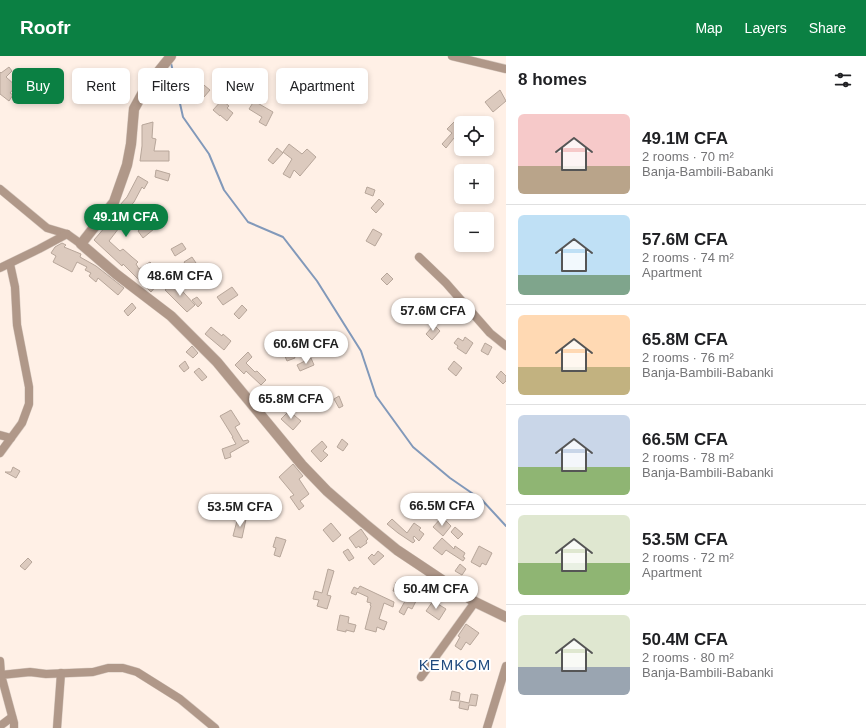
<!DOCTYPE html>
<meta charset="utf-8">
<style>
:root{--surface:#fff;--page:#f6f6f6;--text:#202124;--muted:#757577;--line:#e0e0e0;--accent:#0b8043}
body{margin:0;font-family:Arial,sans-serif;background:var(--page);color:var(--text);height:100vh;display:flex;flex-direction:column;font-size:15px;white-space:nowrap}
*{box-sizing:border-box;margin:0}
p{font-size:13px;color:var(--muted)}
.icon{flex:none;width:22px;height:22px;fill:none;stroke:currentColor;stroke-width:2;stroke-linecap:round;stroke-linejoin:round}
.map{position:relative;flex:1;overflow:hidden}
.details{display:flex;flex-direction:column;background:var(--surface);width:360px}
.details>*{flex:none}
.top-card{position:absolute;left:12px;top:12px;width:380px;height:36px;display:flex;gap:8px}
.buttons{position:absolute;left:454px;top:60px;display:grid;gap:8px}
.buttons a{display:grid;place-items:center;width:40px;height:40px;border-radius:6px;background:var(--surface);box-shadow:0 2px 6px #0003;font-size:20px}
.price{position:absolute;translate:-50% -34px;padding:0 9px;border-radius:14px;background:#fff;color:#222;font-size:13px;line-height:26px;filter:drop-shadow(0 1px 2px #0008)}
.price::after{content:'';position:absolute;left:50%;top:24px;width:12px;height:9px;margin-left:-6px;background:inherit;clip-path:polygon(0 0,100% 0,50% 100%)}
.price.selected{background:var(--accent);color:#fff}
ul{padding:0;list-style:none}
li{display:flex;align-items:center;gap:12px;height:100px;padding:0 12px}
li+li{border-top:1px solid var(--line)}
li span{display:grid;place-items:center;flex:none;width:112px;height:80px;border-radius:6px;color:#555}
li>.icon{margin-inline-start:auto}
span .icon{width:48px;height:48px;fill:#fffc;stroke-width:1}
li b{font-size:17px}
h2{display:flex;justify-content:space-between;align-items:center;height:48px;padding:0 12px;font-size:17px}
.tag{padding:0 14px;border-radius:6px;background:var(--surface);box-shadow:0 2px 6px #0003;font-size:14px;line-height:36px}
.tag.selected{background:var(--accent);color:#fff}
header{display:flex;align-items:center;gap:24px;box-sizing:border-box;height:56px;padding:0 20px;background:var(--accent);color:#fff}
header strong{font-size:19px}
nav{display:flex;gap:22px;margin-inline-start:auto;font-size:14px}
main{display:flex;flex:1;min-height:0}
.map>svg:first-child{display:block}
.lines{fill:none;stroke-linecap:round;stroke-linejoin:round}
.stream{stroke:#8299ba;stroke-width:2}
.building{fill:#dccabe;stroke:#b7a69a}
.minor-casing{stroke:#d8cbc2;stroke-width:9}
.tertiary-casing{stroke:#d8cbc2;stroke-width:11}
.minor{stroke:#b09889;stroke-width:8}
.tertiary{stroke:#b09889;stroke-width:10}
.labels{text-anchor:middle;stroke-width:3.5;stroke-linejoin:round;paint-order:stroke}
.quarter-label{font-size:15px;letter-spacing:1px;fill:#204a7e;stroke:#fff}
</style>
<header>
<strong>Roofr</strong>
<nav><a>Map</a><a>Layers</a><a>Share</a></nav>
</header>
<main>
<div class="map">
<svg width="506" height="672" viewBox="0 0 506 672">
<rect width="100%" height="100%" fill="#fff0e6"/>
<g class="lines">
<!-- stream -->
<path class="stream" d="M 171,7 L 183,61 L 209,98 L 224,134 L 248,166 L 283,181 L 317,225 L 361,295 L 376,340 L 413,391 L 450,422 L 482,444 L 506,470"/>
</g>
<!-- building -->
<g class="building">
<path d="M 9,11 L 12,15 L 6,21 L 16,30 L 10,37 L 13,39 L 9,45 L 0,38 L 0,16 L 1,17 Z"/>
<path d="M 199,25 L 210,34 L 204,41 L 193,32 Z"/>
<path d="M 500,34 L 506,45 L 493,56 L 485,46 Z"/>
<path d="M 222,44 L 229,50 L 227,52 L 233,57 L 227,65 L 220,59 L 220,60 L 213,54 Z"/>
<path d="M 254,45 L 273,56 L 266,70 L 259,66 L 262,61 L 249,53 Z"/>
<path d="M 153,66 L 152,82 L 156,83 L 154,95 L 169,95 L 169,105 L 140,105 L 142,90 L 142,69 Z"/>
<path d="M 454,66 L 461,72 L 457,75 L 461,80 L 461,85 L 458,87 L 454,82 L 446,92 L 442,88 L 452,77 L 447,73 Z"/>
<path d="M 289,88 L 302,98 L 307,93 L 316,101 L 300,120 L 294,114 L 290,122 L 283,118 L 292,103 L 283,96 Z"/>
<path d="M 277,92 L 283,97 L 273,108 L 268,104 Z"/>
<path d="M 156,114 L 170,118 L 168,125 L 155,121 Z"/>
<path d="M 138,120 L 148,126 L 144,133 L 142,131 L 134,146 L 127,154 L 130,157 L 120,167 L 122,168 L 109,185 L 120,195 L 123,193 L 132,201 L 138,206 L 136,208 L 139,213 L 150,206 L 156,212 L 148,220 L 157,229 L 151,236 L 123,208 L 122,210 L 94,184 L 106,170 L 104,169 L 121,149 L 120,149 L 127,141 Z"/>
<path d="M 367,131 L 375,134 L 373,140 L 365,137 Z"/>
<path d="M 379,143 L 384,148 L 376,157 L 371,152 Z"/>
<path d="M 148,166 L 154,173 L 143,182 L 138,175 Z"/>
<path d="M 373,173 L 382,178 L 375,190 L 366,185 Z"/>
<path d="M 62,187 L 66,189 L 64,191 L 81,198 L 80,201 L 96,210 L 124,232 L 118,239 L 98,222 L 96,226 L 89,220 L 91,217 L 85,214 L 87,211 L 77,206 L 72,216 L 53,206 L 56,200 L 51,197 L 55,191 Z"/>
<path d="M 182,187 L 186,193 L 175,200 L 171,193 Z"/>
<path d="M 192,201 L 196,207 L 188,212 L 184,206 Z"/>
<path d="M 387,217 L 393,223 L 387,229 L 381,223 Z"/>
<path d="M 199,219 L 203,225 L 198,229 L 194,222 Z"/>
<path d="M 174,226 L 195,249 L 187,256 L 165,234 Z"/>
<path d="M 232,231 L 238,239 L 223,249 L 217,241 Z"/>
<path d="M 197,241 L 202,247 L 198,251 L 192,244 Z"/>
<path d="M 132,247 L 136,252 L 128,260 L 124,255 Z"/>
<path d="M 242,249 L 247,254 L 239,263 L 234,258 Z"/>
<path d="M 435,249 L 442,256 L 438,260 L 431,254 Z"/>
<path d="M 434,269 L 440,275 L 432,284 L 426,278 Z"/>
<path d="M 211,271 L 222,280 L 223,278 L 231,285 L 224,294 L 205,278 Z"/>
<path d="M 465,281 L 473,287 L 466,298 L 457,292 L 458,290 L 454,287 L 458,282 L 463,285 Z"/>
<path d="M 485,287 L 492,291 L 488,299 L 481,295 Z"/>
<path d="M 289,288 L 295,302 L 287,305 L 281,291 Z"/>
<path d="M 192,290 L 198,297 L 193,302 L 186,296 Z"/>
<path d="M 248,296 L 252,301 L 246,307 L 255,316 L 257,315 L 266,324 L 261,329 L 246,315 L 244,318 L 235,309 Z"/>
<path d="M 311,302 L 314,309 L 300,315 L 297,309 Z"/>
<path d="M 185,305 L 189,312 L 184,316 L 179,310 Z"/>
<path d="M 454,305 L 462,312 L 456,320 L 448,313 Z"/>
<path d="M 199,312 L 207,321 L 202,325 L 194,316 Z"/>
<path d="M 501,315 L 506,320 L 506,325 L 503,328 L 496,321 Z"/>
<path d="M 339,340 L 343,350 L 339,352 L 334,343 Z"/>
<path d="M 231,354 L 240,368 L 235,371 L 243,385 L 248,384 L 249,386 L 230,397 L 231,401 L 225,403 L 222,393 L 236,388 L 232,381 L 233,381 L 220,360 Z"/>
<path d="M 289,355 L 301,365 L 293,374 L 281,363 Z"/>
<path d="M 342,383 L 348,388 L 343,395 L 337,391 Z"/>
<path d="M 322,385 L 327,391 L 323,395 L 328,399 L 321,406 L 311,395 Z"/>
<path d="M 293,408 L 303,420 L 299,423 L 309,438 L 300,445 L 304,450 L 299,454 L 290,441 L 294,439 L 279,421 Z"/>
<path d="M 13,411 L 20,415 L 16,422 L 5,416 L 11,416 Z"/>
<path d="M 412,448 L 419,452 L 415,460 L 407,456 Z"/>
<path d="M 238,461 L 246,463 L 242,482 L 233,480 Z"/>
<path d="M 442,461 L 451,470 L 443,480 L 433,471 Z"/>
<path d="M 392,463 L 407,477 L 414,467 L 421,472 L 419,474 L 424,478 L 419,485 L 414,480 L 413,482 L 415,485 L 413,487 L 398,477 L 387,468 Z"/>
<path d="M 331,467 L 341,479 L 333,486 L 323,474 Z"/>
<path d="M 455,471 L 463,478 L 458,483 L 451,476 Z"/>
<path d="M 361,473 L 368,483 L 366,485 L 367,487 L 360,492 L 359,490 L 356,492 L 349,482 Z"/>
<path d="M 276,481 L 286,484 L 280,501 L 274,499 L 276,492 L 273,491 Z"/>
<path d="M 442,482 L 454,493 L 455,490 L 465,497 L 463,501 L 465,502 L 463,505 L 446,494 L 442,499 L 433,492 Z"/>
<path d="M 479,490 L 492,497 L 486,509 L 482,507 L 480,511 L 471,506 Z"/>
<path d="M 348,493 L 354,502 L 349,505 L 343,496 Z"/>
<path d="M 378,495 L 384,500 L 374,509 L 368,502 L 372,498 L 374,500 Z"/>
<path d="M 28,502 L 32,506 L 25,514 L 20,510 Z"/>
<path d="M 460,508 L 466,513 L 462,519 L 455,515 Z"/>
<path d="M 328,513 L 334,515 L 327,539 L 331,540 L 327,553 L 317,550 L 319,544 L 313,543 L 315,535 L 322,537 Z"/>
<path d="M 428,523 L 433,526 L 424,542 L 419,539 L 412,553 L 408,551 L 404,559 L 399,556 L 410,536 L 404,533 L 408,524 L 422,532 Z"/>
<path d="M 396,526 L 401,528 L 398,536 L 393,535 Z"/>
<path d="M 360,530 L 394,546 L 393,551 L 384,547 L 379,563 L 387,566 L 384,574 L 377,571 L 376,576 L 365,573 L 371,550 L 370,549 L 371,547 L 367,546 L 368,541 L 357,536 L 356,539 L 351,537 L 354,531 L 358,533 Z"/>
<path d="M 433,545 L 446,553 L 439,564 L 426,555 Z"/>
<path d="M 340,559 L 349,561 L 348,567 L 356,569 L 354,576 L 346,574 L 346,576 L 337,574 Z"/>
<path d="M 466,568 L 479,577 L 470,589 L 466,586 L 461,594 L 455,590 L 460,581 L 458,580 Z"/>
<path d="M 452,635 L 460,637 L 459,645 L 450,644 Z"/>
<path d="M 471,638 L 478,639 L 476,650 L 469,649 L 468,654 L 459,652 L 460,645 L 469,647 Z"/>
</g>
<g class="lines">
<!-- minor casing -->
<g class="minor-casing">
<g id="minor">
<path d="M 452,0 L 506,13"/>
<path d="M 0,133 L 47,172 L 67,178 L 81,188"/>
<path d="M 419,201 L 446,227 L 490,277 L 506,290"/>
<path d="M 0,212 L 39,193 L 67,178"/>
<path d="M 0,379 L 11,382"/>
<path d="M 0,397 L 22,367 L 29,348 L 29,331 L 17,269 L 15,231 L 10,208"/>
<path d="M 0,605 L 1,619 L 0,623"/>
<path d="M 421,621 L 475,546"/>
<path d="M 0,670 L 12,661"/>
<path d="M 14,672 L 14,667 L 1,619 L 30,616 L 46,618 L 93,616 L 108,612 L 123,612 L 137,616 L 180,643 L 215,672"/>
<path d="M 57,672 L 61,617"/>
<path d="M 487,672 L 506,610"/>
</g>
</g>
<!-- tertiary casing -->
<g class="tertiary-casing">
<g id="tertiary">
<path d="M 171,0 L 146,31 L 134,53 L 131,88 L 127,109 L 114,146 L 81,188 L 116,218 L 171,260 L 217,306 L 302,409 L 327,435 L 364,467 L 397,494 L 475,546 L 506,561"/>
<path d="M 0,621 L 1,619"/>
</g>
</g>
<!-- minor -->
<use href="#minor" class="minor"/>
<!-- tertiary -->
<use href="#tertiary" class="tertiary"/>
</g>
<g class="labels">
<!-- quarter labels -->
<g class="quarter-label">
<text x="455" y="614">KEMKOM</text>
</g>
</g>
</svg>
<div class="buttons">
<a><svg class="icon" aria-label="locate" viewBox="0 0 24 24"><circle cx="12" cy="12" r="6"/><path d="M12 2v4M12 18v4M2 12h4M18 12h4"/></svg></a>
<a>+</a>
<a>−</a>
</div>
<b class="price selected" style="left:126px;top:182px">49.1M CFA</b>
<b class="price" style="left:180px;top:241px">48.6M CFA</b>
<b class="price" style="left:433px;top:276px">57.6M CFA</b>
<b class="price" style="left:306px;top:309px">60.6M CFA</b>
<b class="price" style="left:291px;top:364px">65.8M CFA</b>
<b class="price" style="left:442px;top:471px">66.5M CFA</b>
<b class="price" style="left:240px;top:472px">53.5M CFA</b>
<b class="price" style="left:436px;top:554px">50.4M CFA</b>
<div class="top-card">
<a class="tag selected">Buy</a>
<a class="tag">Rent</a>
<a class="tag">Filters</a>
<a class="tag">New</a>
<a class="tag">Apartment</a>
</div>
</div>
<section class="details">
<h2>8 homes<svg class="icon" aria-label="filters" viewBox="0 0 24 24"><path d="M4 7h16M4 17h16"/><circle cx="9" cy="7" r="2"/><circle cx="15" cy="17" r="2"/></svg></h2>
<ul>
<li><span style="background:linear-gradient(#f6c9c9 65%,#b9a48a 0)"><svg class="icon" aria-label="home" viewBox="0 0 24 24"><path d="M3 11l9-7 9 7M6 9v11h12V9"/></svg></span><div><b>49.1M CFA</b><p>2 rooms · 70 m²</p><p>Banja-Bambili-Babanki</p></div></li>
<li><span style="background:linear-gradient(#bfe0f5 75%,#7fa58c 0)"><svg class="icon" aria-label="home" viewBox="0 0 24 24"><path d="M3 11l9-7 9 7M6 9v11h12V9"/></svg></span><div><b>57.6M CFA</b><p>2 rooms · 74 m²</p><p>Apartment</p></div></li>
<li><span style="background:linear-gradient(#ffd9b3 65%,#c2b280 0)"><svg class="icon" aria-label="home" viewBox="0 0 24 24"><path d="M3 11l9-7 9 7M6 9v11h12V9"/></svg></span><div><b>65.8M CFA</b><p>2 rooms · 76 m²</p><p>Banja-Bambili-Babanki</p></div></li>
<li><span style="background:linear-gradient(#c9d6e8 65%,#8fb573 0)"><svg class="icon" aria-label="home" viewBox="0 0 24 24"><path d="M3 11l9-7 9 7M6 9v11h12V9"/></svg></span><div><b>66.5M CFA</b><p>2 rooms · 78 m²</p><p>Banja-Bambili-Babanki</p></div></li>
<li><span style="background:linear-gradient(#dfe7d0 60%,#8fb573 0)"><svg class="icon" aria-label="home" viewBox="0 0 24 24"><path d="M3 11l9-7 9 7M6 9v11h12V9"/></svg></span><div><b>53.5M CFA</b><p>2 rooms · 72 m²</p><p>Apartment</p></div></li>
<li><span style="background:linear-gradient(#dfe7d0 65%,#9aa5b1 0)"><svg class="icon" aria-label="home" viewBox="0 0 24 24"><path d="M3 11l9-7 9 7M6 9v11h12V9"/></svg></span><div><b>50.4M CFA</b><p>2 rooms · 80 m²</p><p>Banja-Bambili-Babanki</p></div></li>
</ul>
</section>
</main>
